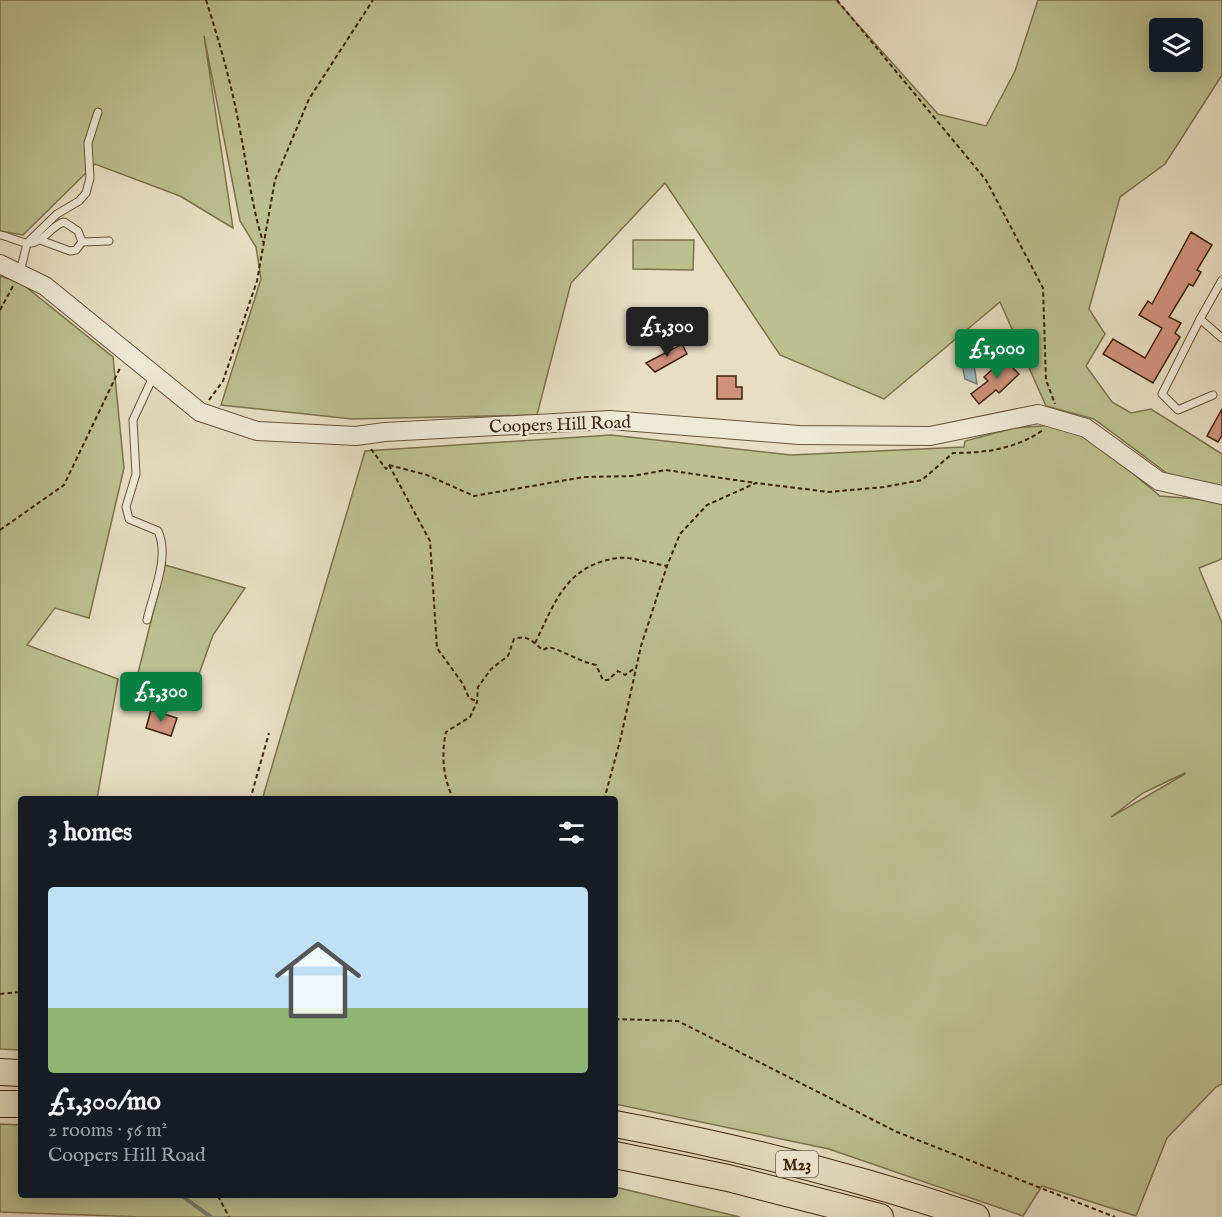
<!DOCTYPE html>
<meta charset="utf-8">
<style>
:root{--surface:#171b24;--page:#242831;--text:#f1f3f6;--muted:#9ea1a6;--accent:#0b8043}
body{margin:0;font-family:"IM FELL English",serif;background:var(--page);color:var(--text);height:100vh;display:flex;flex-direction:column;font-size:22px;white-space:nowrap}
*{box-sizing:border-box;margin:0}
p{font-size:20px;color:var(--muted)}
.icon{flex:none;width:33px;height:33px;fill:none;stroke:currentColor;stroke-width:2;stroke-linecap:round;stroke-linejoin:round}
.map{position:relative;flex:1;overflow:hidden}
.panel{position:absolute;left:18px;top:796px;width:600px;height:402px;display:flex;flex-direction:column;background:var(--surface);border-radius:6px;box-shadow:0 3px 15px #0003}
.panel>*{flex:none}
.fabs{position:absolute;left:1149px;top:18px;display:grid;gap:12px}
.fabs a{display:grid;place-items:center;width:54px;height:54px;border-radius:6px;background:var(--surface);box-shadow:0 3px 15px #0003;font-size:30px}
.price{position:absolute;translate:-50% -51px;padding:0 14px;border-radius:6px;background:var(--accent);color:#fff;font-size:20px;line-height:39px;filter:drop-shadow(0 2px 3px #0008)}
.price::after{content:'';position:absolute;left:50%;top:36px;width:18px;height:14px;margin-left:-9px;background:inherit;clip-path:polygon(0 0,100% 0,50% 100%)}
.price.current{background:#222;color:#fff}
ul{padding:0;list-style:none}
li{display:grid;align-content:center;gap:12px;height:318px;padding:0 30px}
li span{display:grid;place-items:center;height:186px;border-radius:6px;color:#555}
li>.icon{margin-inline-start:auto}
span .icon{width:108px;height:108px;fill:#fffc;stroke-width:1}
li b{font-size:26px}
h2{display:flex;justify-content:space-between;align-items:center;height:72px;padding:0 30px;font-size:26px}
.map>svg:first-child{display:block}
.green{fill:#bcc08f;stroke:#7c724c;stroke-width:1.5;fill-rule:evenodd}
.water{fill:#9bb9be;stroke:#757d75;stroke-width:1.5}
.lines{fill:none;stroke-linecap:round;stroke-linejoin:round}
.stream{stroke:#757d75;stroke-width:4}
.building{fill:#d0917c;stroke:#3d2308;stroke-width:1.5}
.service-casing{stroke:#685237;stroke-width:9}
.tertiary-casing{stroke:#685237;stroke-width:20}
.motorway-casing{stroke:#3d2308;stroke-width:28}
.path{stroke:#3d2308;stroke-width:2;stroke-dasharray:4.5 3;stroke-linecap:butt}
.service{stroke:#efead8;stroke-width:7}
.tertiary{stroke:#efead8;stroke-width:18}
.motorway{stroke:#e7dec3;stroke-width:26}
.labels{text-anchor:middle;stroke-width:4.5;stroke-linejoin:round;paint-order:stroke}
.shield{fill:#efead8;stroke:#725f46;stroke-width:1.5}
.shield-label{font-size:16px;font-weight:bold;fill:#3d2308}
.street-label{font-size:18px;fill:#3d2308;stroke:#efead8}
</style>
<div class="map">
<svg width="1222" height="1217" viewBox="0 0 1222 1217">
<rect width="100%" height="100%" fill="#e7dec3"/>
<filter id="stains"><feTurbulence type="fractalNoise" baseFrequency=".00333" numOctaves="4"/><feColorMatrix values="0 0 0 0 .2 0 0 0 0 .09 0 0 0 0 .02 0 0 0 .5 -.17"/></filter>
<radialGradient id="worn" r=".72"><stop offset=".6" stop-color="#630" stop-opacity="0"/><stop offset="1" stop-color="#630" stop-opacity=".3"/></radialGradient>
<!-- green -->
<g class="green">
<path d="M 0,0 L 836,0 L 938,114 L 986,126 L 1015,71 L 1038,0 L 1222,0 L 1222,75 L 1165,164 L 1120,197 L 1089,309 L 1105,334 L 1086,366 L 1112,402 L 1131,413 L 1151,409 L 1222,454 L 1222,491 L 1168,474 L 1094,419 L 1046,406 L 1000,302 L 884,399 L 780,355 L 665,183 L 571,283 L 537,415 L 352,419 L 221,405 L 261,279 L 256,247 L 240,221 L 204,36 L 233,228 L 180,196 L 95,164 L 23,235 L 0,231 ZM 1160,28 L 1192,28 L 1192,62 L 1160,62 Z"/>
<path d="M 633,240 L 694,240 L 693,270 L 633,269 Z"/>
<path d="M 0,276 L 21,283 L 113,357 L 124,468 L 89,618 L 55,608 L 27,645 L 118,679 L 97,799 L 21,800 L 21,1050 L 0,1049 Z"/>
<path d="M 1056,425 L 1089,437 L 1160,496 L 1222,501 L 1222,559 L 1199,568 L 1222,623 L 1222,1084 L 1216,1087 L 1167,1138 L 1136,1216 L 1042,1186 L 1023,1216 L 829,1149 L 615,1104 L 615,800 L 262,800 L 365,451 L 611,435 L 791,455 L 964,447 L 965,441 L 1014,428 ZM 1185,773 L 1185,774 L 1111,817 L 1143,793 Z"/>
<path d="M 165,565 L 245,588 L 213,635 L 189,702 L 135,685 Z"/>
<path d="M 0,1124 L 21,1125 L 21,1196 L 615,1196 L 615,1187 L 740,1217 L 141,1217 L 0,1212 Z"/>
</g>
<!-- water -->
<path class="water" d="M 967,363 L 974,365 L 977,384 L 965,379 L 963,369 Z"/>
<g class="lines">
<!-- stream -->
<path class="stream" d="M 182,1196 L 211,1217"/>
</g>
<!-- building -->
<g class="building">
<path d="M 1191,232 L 1212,245 L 1197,270 L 1201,272 L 1193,286 L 1189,284 L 1169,317 L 1181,323 L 1175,333 L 1180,337 L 1153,383 L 1103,354 L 1113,339 L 1145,358 L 1162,328 L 1139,315 L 1148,301 L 1152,304 Z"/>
<path d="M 682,344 L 687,354 L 655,372 L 646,363 Z"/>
<path d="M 1008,355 L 1017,365 L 1013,368 L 1019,374 L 999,393 L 996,390 L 979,404 L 971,394 L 988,381 L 984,377 Z"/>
<path d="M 717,376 L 736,376 L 736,387 L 742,387 L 742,399 L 717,399 Z"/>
<path d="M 1222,409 L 1222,435 L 1218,442 L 1207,436 Z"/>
<path d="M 151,710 L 177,718 L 171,736 L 146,728 Z"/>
</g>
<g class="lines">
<!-- service casing -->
<g class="service-casing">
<g id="service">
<path d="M 0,235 C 8,236 21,243 27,243 C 43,245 51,225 64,222 L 78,231 L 82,242 L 76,250 L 70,251 L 40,240"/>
<path d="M 82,242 L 109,241"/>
<path d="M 20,273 L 27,243 L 57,214 L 79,201 L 86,193 L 90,178 L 88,143 L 98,112"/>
<path d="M 1222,280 L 1200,319 L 1222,338"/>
<path d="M 1200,319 L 1162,394 L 1178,410 L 1213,395"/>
<path d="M 147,620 C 153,593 170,557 158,531 L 129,519 L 126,507 L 136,474 L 133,420 L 153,377"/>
</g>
</g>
<!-- tertiary casing -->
<g class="tertiary-casing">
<path id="tertiary" d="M 0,264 L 45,286 L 200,412 L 257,431 L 356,436 L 385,432 L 610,420 L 799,435 L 930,436 L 1038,414 L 1086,428 L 1159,481 L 1222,495"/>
</g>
<!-- motorway casing -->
<g class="motorway-casing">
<g id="motorway">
<path d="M 0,1072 L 21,1073"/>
<path d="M 0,1104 L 21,1104"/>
<path d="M 615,1124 C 738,1147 857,1177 976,1217"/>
<path d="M 615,1155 L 728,1178 L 880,1217"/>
</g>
</g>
<!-- path -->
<g class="path">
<path d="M 206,0 C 219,41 231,82 239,125 C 247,165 251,203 263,242"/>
<path d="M 837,0 L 986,180 L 1043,288 L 1046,380 L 1055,404"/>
<path d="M 0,310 L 13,286"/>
<path d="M 209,400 L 223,381 L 257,281 L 275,180 L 309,99 L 373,0"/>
<path d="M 371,449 L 386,469 L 389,465 L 427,475 L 474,496 L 584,477 L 633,476 L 666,470 L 756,483"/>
<path d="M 389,465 L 430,541 L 437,648 L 463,684 L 469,698 L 476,701"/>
<path d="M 0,530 L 64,485 L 121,366"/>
<path d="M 535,643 C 555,603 565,566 617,558 C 631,556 652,564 667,566"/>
<path d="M 250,800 L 269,733"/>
<path d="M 454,800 C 443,779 441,755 446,732 L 470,717 L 477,702 L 478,687 L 491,669 L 508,656 L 514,639 C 527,634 533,642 543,650 L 549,647 C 566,652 578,661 596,665 L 603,680 L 608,680 L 618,671 L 625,675 L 635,668"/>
<path d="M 604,800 L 620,741 L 641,646 L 667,566 L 680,534 L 707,505 L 756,483 L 829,492 L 884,487 L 922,480 L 953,453 C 985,453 1016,449 1043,430"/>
<path d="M 0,994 L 21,992"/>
<path d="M 615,1019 L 678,1021 L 897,1132 L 1115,1217"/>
<path d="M 218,1196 L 229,1217"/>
</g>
<!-- service -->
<use href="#service" class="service"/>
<!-- tertiary -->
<use href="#tertiary" class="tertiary"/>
<!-- motorway -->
<use href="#motorway" class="motorway"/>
</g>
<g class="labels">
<!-- shield labels -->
<rect class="shield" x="776" y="1151" width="42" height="26" rx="4.5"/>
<g class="shield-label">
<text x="797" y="1170">M23</text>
</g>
<!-- street labels -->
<g class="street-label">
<text transform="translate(560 424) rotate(-2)" y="6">Coopers Hill Road</text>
</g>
</g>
<rect width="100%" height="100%" filter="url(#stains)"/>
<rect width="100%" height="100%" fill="url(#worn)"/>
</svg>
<div class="fabs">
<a><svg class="icon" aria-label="layers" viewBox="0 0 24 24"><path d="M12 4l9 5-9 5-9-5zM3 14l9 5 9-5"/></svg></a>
</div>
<b class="price current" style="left:667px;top:358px">£1,300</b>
<b class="price" style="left:997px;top:380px">£1,000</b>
<b class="price" style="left:161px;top:723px">£1,300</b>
<section class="panel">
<h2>3 homes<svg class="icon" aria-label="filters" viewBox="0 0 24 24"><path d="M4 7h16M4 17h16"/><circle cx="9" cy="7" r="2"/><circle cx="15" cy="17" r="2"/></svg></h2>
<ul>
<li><span style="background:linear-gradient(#bfe0f5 65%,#8fb573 0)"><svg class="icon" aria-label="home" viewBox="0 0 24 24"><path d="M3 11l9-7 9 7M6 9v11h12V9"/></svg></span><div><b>£1,300/mo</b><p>2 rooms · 56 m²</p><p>Coopers Hill Road</p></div></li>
</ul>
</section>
</div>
